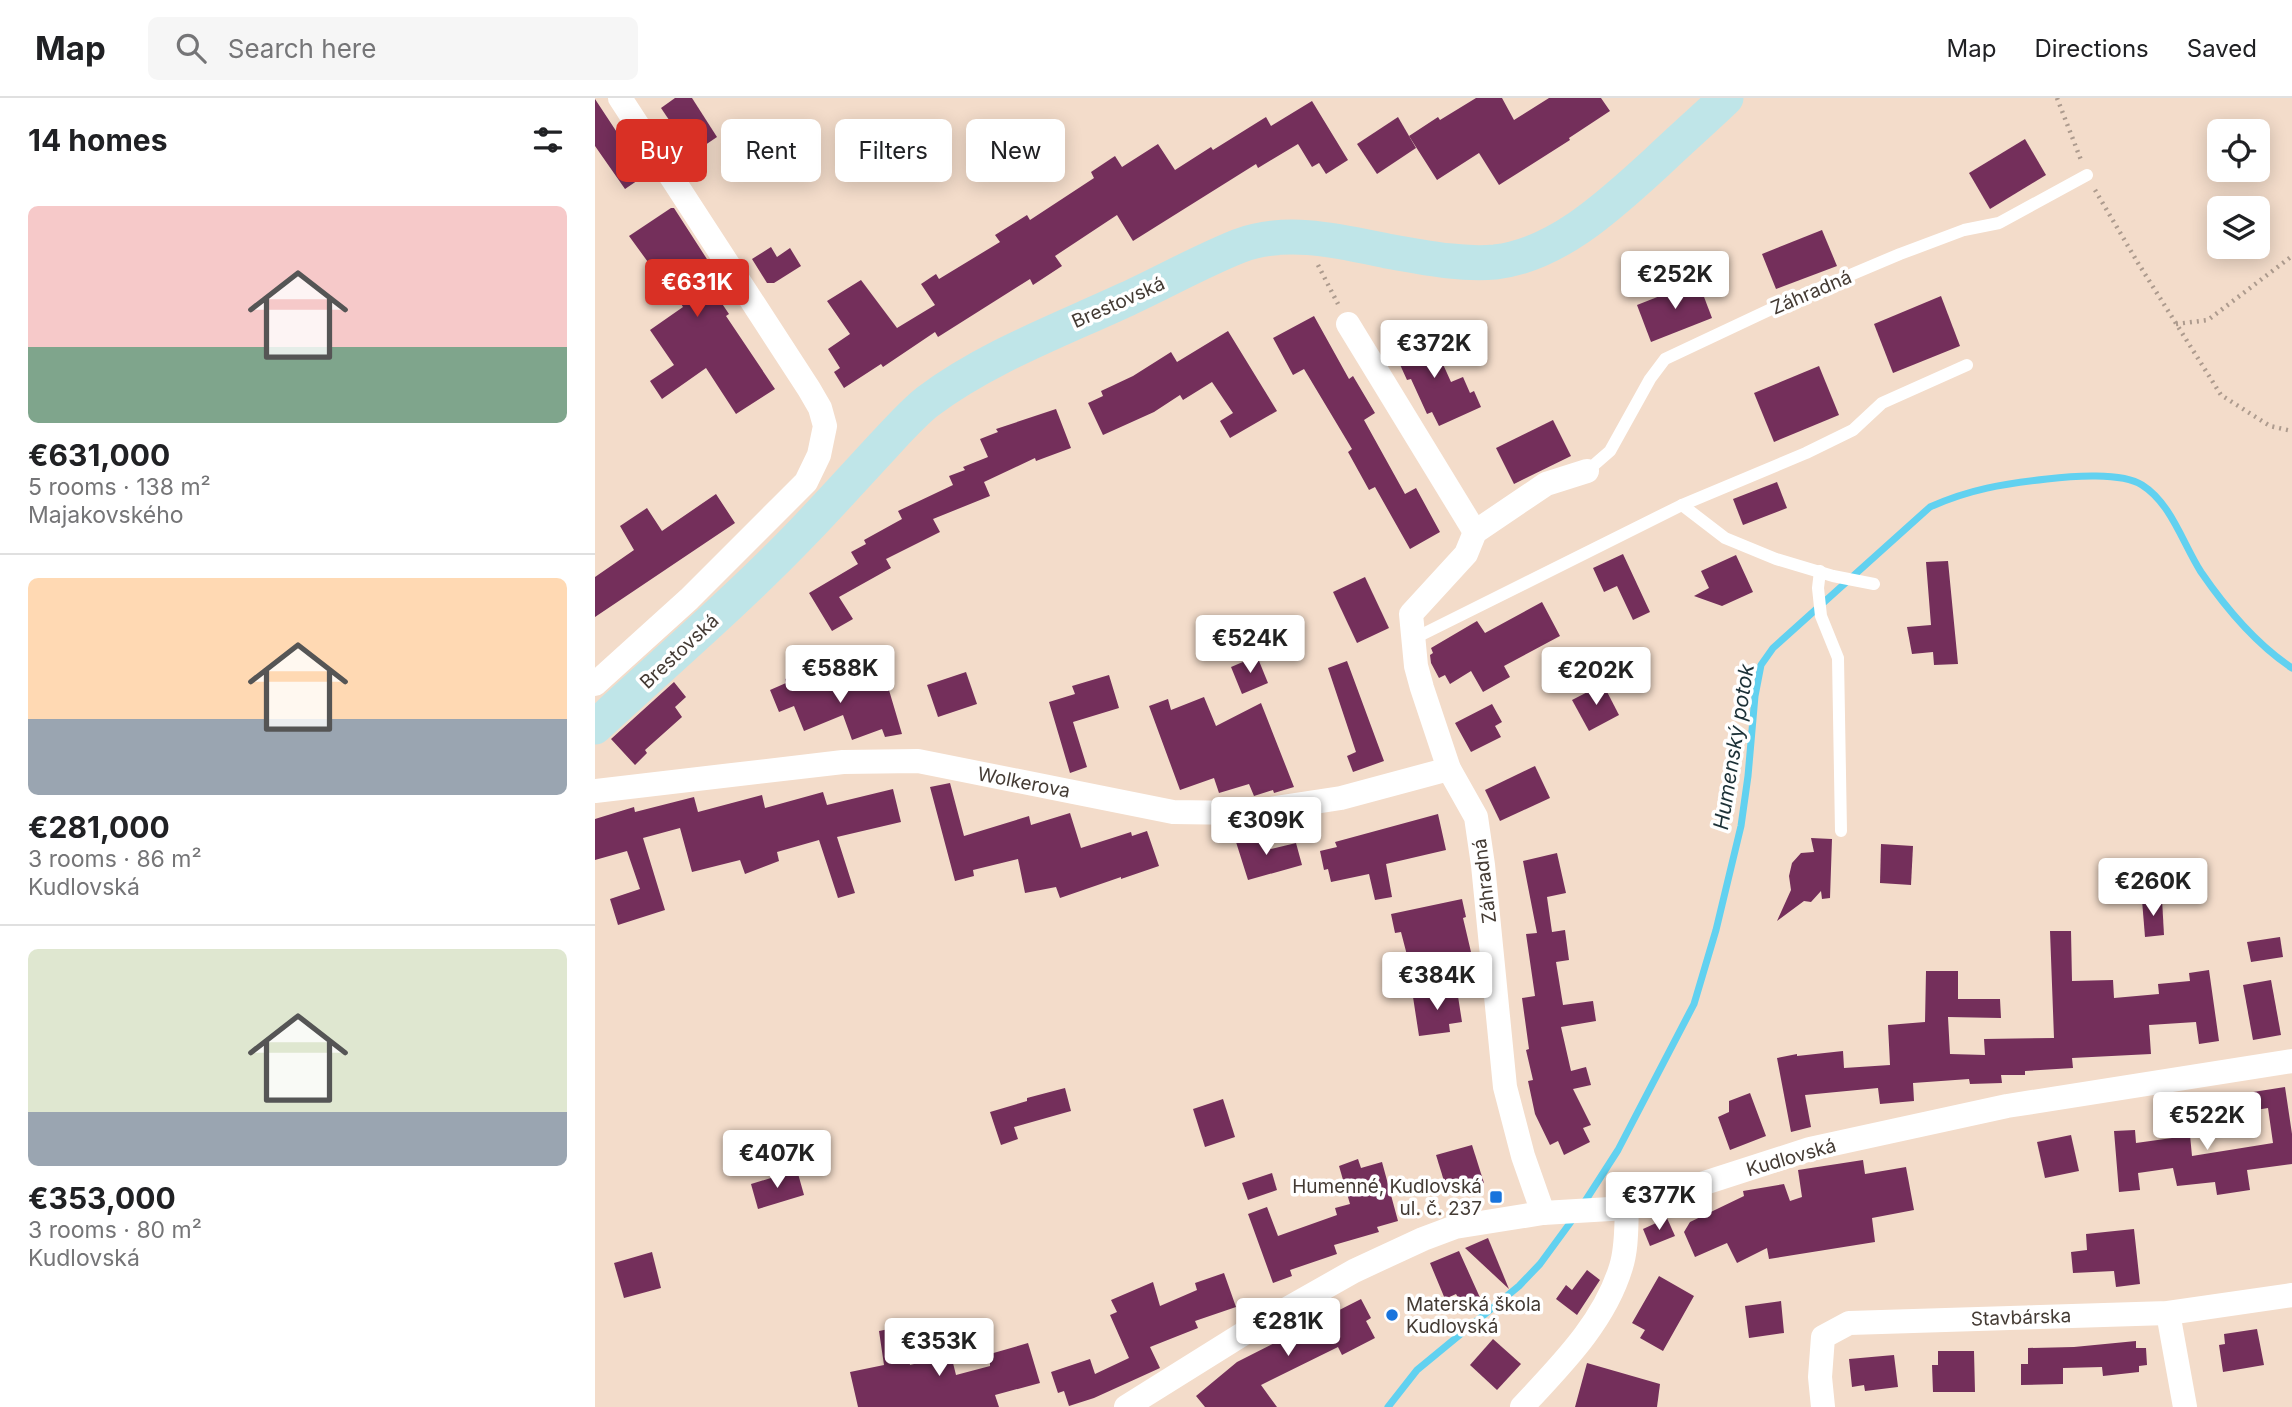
<!DOCTYPE html>
<meta charset="utf-8">
<style>
:root{--surface:#fff;--page:#f6f6f6;--text:#202124;--muted:#757577;--line:#e0e0e0;--accent:#d93025}
body{margin:0;font-family:Inter,sans-serif;background:var(--page);color:var(--text);height:100vh;display:flex;flex-direction:column;font-size:26px;white-space:nowrap}
*{box-sizing:border-box;margin:0}
p{font-size:23px;color:var(--muted)}
.icon{flex:none;width:38px;height:38px;fill:none;stroke:currentColor;stroke-width:2;stroke-linecap:round;stroke-linejoin:round}
.map{position:relative;flex:1;overflow:hidden}
.details{display:flex;flex-direction:column;background:var(--surface);width:595px}
.details>*{flex:none}
.top-card{position:absolute;left:21px;top:21px;width:665px;height:63px;display:flex;gap:14px}
.tools{position:absolute;left:1612px;top:21px;display:grid;gap:14px}
.tools a{display:grid;place-items:center;width:63px;height:63px;border-radius:10px;background:var(--surface);box-shadow:0 4px 18px #0003;font-size:35px}
.price{position:absolute;translate:-50% -60px;padding:0 16px;border-radius:7px;background:#fff;color:#222;font-size:23px;line-height:46px;filter:drop-shadow(0 2px 4px #0008)}
.price::after{content:'';position:absolute;left:50%;top:42px;width:21px;height:16px;margin-left:-10px;background:inherit;clip-path:polygon(0 0,100% 0,50% 100%)}
.price.current{background:var(--accent);color:#fff}
ul{padding:0;list-style:none}
li{display:grid;align-content:center;gap:14px;height:371px;padding:0 28px}
li+li{border-top:2px solid var(--line)}
li span{display:grid;place-items:center;height:217px;border-radius:10px;color:#555}
li>.icon{margin-inline-start:auto}
span .icon{width:126px;height:126px;fill:#fffc;stroke-width:1}
li b{font-size:30px}
h2{display:flex;justify-content:space-between;align-items:center;height:84px;padding:0 28px;font-size:30px}
.tag{padding:0 24px;border-radius:10px;background:var(--surface);box-shadow:0 4px 18px #0003;font-size:24px;line-height:63px}
.tag.current{background:var(--accent);color:#fff}
header{display:flex;align-items:center;gap:42px;box-sizing:border-box;height:98px;padding:0 35px;background:var(--surface);border-bottom:2px solid var(--line)}
header strong{font-size:33px}
nav{display:flex;gap:38px;margin-inline-start:auto;font-size:24px}
.search{width:490px;height:63px;background:var(--page);display:flex;align-items:center;gap:18px;box-sizing:border-box;padding:0 24px;border-radius:10px;color:var(--muted);font-size:26px}
main{display:flex;flex:1;min-height:0}
.map>svg:first-child{display:block}
.lines{fill:none;stroke-linecap:round;stroke-linejoin:round}
.stream{stroke:#61d1f0;stroke-width:7}
.building{fill:#742f5b}
.path{stroke:#ad9b8e;stroke-width:4.5;stroke-dasharray:2 5;stroke-linecap:butt}
.lane{stroke:#fff;stroke-width:12}
.street{stroke:#fff;stroke-width:24}
.secondary{stroke:#bfe5e8;stroke-width:35}
.poi-dot{fill:#1874dd;stroke:#fff;stroke-width:2.5}
.labels{text-anchor:middle;stroke-width:7;stroke-linejoin:round;paint-order:stroke}
.street-label{font-size:19px;fill:#443b34;stroke:#fff}
.poi-label{font-size:19px;fill:#443b34;stroke:#fff;text-anchor:end}
.water-label{font-size:21px;font-style:italic;fill:#1c3137;stroke:#fff}
</style>
<header>
<strong>Map</strong>
<div class="search"><svg class="icon" aria-label="search" viewBox="0 0 24 24"><circle cx="10" cy="10" r="6"/><path d="M15 15l6 6"/></svg>Search here</div>
<nav><a>Map</a><a>Directions</a><a>Saved</a></nav>
</header>
<main>
<section class="details">
<h2>14 homes<svg class="icon" aria-label="filters" viewBox="0 0 24 24"><path d="M4 7h16M4 17h16"/><circle cx="9" cy="7" r="2"/><circle cx="15" cy="17" r="2"/></svg></h2>
<ul>
<li><span style="background:linear-gradient(#f6c9c9 65%,#7fa58c 0)"><svg class="icon" aria-label="home" viewBox="0 0 24 24"><path d="M3 11l9-7 9 7M6 9v11h12V9"/></svg></span><div><b>€631,000</b><p>5 rooms · 138 m²</p><p>Majakovského</p></div></li>
<li><span style="background:linear-gradient(#ffd9b3 65%,#9aa5b1 0)"><svg class="icon" aria-label="home" viewBox="0 0 24 24"><path d="M3 11l9-7 9 7M6 9v11h12V9"/></svg></span><div><b>€281,000</b><p>3 rooms · 86 m²</p><p>Kudlovská</p></div></li>
<li><span style="background:linear-gradient(#dfe7d0 75%,#9aa5b1 0)"><svg class="icon" aria-label="home" viewBox="0 0 24 24"><path d="M3 11l9-7 9 7M6 9v11h12V9"/></svg></span><div><b>€353,000</b><p>3 rooms · 80 m²</p><p>Kudlovská</p></div></li>
</ul>
</section>
<div class="map">
<svg width="1697" height="1309" viewBox="0 0 1697 1309">
<rect width="100%" height="100%" fill="#f3dcca"/>
<g class="lines">
<!-- stream -->
<g class="stream">
<path d="M 987,1108 L 1023,1052 L 1099,906 L 1121,832 L 1146,728 L 1153,678 L 1160,598 L 1166,567 L 1178,550 L 1335,409 C 1375,391 1408,386 1452,381 C 1476,378 1527,374 1547,387 C 1576,405 1588,446 1606,474 C 1630,509 1661,546 1697,570"/>
<path d="M 793,1309 L 822,1272 L 924,1188 L 945,1166 L 978,1121"/>
</g>
</g>
<!-- building -->
<g class="building">
<path d="M 80,0 L 97,0 L 122,39 L 97,56 L 66,10 Z"/>
<path d="M 881,0 L 907,0 L 919,22 L 954,0 L 1006,0 L 1015,13 L 974,40 L 975,42 L 904,87 L 884,55 L 842,82 L 814,38 L 843,19 L 845,22 Z"/>
<path d="M 0,1 L 31,48 L 36,44 L 55,74 L 30,91 L 0,48 Z"/>
<path d="M 717,3 L 753,62 L 731,76 L 724,65 L 717,69 L 703,46 L 663,70 L 661,66 L 538,143 L 522,117 L 460,158 L 467,168 L 438,187 L 435,181 L 343,239 L 340,234 L 288,269 L 286,266 L 249,290 L 239,274 L 245,270 L 233,251 L 255,236 L 232,203 L 266,182 L 302,230 L 340,207 L 326,186 L 341,176 L 344,181 L 405,144 L 400,137 L 432,117 L 435,122 L 499,80 L 496,74 L 520,58 L 527,69 L 563,46 L 580,72 L 616,49 L 618,52 L 671,19 L 676,28 Z"/>
<path d="M 803,19 L 821,50 L 782,76 L 762,46 Z"/>
<path d="M 1430,41 L 1451,77 L 1395,111 L 1374,75 Z"/>
<path d="M 76,110 L 79,110 L 119,172 L 109,179 L 134,216 L 131,218 L 180,291 L 141,316 L 111,270 L 67,301 L 55,283 L 79,267 L 55,232 L 88,209 L 62,168 L 58,171 L 34,138 Z"/>
<path d="M 1227,132 L 1242,168 L 1181,191 L 1167,156 Z"/>
<path d="M 176,149 L 182,159 L 195,150 L 206,168 L 179,185 L 172,185 L 157,161 Z"/>
<path d="M 1103,183 L 1117,220 L 1056,244 L 1042,207 Z"/>
<path d="M 1346,198 L 1365,248 L 1298,275 L 1279,226 Z"/>
<path d="M 719,218 L 754,281 L 758,278 L 780,315 L 769,322 L 810,396 L 821,390 L 845,434 L 815,451 L 780,389 L 774,392 L 753,354 L 757,351 L 709,271 L 698,277 L 678,240 Z"/>
<path d="M 633,233 L 682,313 L 635,340 L 625,323 L 638,315 L 617,284 L 588,302 L 585,297 L 559,314 L 508,337 L 493,305 L 508,298 L 506,293 L 538,278 L 576,254 L 582,264 Z"/>
<path d="M 833,233 L 856,284 L 868,279 L 875,295 L 879,293 L 886,309 L 844,328 L 837,314 L 832,316 L 816,281 L 812,282 L 797,249 Z"/>
<path d="M 1224,268 L 1244,317 L 1179,344 L 1159,295 Z"/>
<path d="M 461,311 L 476,350 L 441,363 L 440,360 L 389,384 L 395,398 L 338,421 L 345,434 L 291,461 L 296,470 L 244,499 L 258,521 L 237,533 L 214,495 L 263,466 L 256,454 L 271,446 L 269,442 L 307,421 L 303,413 L 358,387 L 354,378 L 370,372 L 368,369 L 393,359 L 385,341 L 403,334 L 401,331 Z"/>
<path d="M 958,322 L 976,358 L 919,386 L 901,350 Z"/>
<path d="M 1182,384 L 1192,410 L 1148,427 L 1138,401 Z"/>
<path d="M 121,396 L 140,425 L 0,519 L 0,479 L 39,452 L 25,428 L 52,410 L 67,433 Z"/>
<path d="M 1028,456 L 1055,514 L 1038,522 L 1022,488 L 1009,494 L 998,470 Z"/>
<path d="M 1141,457 L 1158,494 L 1127,508 L 1099,498 L 1114,490 L 1106,473 Z"/>
<path d="M 1353,463 L 1363,566 L 1339,567 L 1338,554 L 1317,556 L 1312,529 L 1336,527 L 1331,464 Z"/>
<path d="M 770,479 L 794,530 L 762,545 L 738,494 Z"/>
<path d="M 947,504 L 965,538 L 909,568 L 915,579 L 888,594 L 876,573 L 855,586 L 850,577 L 844,580 L 836,565 L 835,557 L 838,555 L 836,550 L 882,523 L 890,535 Z"/>
<path d="M 662,558 L 673,585 L 647,596 L 636,569 Z"/>
<path d="M 752,563 L 789,663 L 758,674 L 752,658 L 761,654 L 733,570 Z"/>
<path d="M 210,573 L 217,591 L 250,578 L 258,593 L 291,582 L 307,636 L 290,639 L 287,631 L 257,642 L 248,617 L 209,633 L 199,608 L 184,614 L 175,592 L 191,585 L 190,581 Z"/>
<path d="M 371,574 L 382,606 L 343,619 L 332,587 Z"/>
<path d="M 514,577 L 524,610 L 478,624 L 492,669 L 475,675 L 454,604 L 480,596 L 477,588 Z"/>
<path d="M 79,584 L 91,599 L 80,609 L 87,619 L 50,652 L 52,655 L 40,667 L 16,641 Z"/>
<path d="M 1008,586 L 1024,617 L 994,633 L 977,602 Z"/>
<path d="M 609,599 L 621,628 L 666,605 L 699,689 L 679,695 L 678,692 L 659,698 L 654,686 L 624,695 L 619,680 L 585,692 L 554,608 L 573,601 L 576,612 Z"/>
<path d="M 897,606 L 907,624 L 900,628 L 906,639 L 876,654 L 860,625 Z"/>
<path d="M 940,668 L 955,700 L 905,723 L 890,692 Z"/>
<path d="M 355,685 L 369,738 L 434,718 L 436,727 L 475,715 L 486,750 L 536,734 L 537,738 L 552,733 L 564,768 L 526,781 L 526,779 L 465,800 L 461,789 L 430,795 L 423,761 L 378,772 L 379,778 L 360,783 L 335,689 Z"/>
<path d="M 298,691 L 306,724 L 242,739 L 260,795 L 243,800 L 224,742 L 182,754 L 184,763 L 150,776 L 145,762 L 97,774 L 85,730 L 48,740 L 70,812 L 23,827 L 15,801 L 45,791 L 32,753 L 0,762 L 0,721 L 39,709 L 40,714 L 99,699 L 103,714 L 167,697 L 170,710 L 228,694 L 232,707 Z"/>
<path d="M 843,716 L 851,752 L 791,766 L 797,799 L 780,802 L 774,776 L 736,784 L 733,771 L 729,772 L 725,753 L 742,749 L 740,744 Z"/>
<path d="M 671,735 L 676,751 L 701,745 L 707,767 L 653,782 L 641,744 Z"/>
<path d="M 1216,740 L 1237,741 L 1235,800 L 1227,801 L 1226,793 L 1216,804 L 1209,803 L 1182,823 L 1196,792 L 1194,778 L 1197,765 L 1206,755 L 1219,754 Z"/>
<path d="M 1286,746 L 1318,748 L 1316,787 L 1285,785 Z"/>
<path d="M 962,755 L 971,795 L 952,799 L 957,834 L 970,832 L 974,862 L 961,864 L 968,907 L 998,903 L 1001,923 L 966,929 L 976,973 L 991,969 L 996,987 L 978,991 L 996,1027 L 988,1030 L 995,1044 L 969,1057 L 963,1043 L 955,1047 L 940,1016 L 933,983 L 938,982 L 931,952 L 934,951 L 927,900 L 940,898 L 931,836 L 942,835 L 928,763 Z"/>
<path d="M 867,801 L 871,819 L 868,820 L 876,854 L 850,860 L 842,854 L 813,861 L 806,834 L 800,835 L 796,816 Z"/>
<path d="M 1567,801 L 1569,837 L 1550,839 L 1547,802 Z"/>
<path d="M 1455,833 L 1476,833 L 1477,883 L 1518,882 L 1519,900 L 1564,896 L 1563,886 L 1595,883 L 1594,875 L 1614,872 L 1624,943 L 1604,946 L 1601,924 L 1554,927 L 1556,956 L 1477,960 L 1478,970 L 1430,973 L 1430,977 L 1406,977 L 1407,985 L 1375,986 L 1374,981 L 1318,985 L 1319,1003 L 1285,1006 L 1283,990 L 1210,997 L 1216,1029 L 1196,1034 L 1182,960 L 1202,956 L 1202,958 L 1248,953 L 1249,970 L 1295,967 L 1293,927 L 1330,924 L 1331,873 L 1363,873 L 1363,901 L 1405,901 L 1406,920 L 1353,919 L 1355,956 L 1390,957 L 1389,941 L 1459,940 Z"/>
<path d="M 1685,839 L 1688,859 L 1656,864 L 1652,844 Z"/>
<path d="M 1676,882 L 1686,937 L 1658,942 L 1648,887 Z"/>
<path d="M 862,892 L 867,924 L 854,926 L 855,934 L 824,938 L 818,899 Z"/>
<path d="M 1690,989 L 1697,1036 L 1697,1066 L 1652,1072 L 1655,1092 L 1622,1097 L 1620,1084 L 1582,1088 L 1578,1070 L 1543,1075 L 1545,1092 L 1524,1094 L 1519,1033 L 1540,1032 L 1541,1045 L 1577,1040 L 1574,1018 L 1593,1016 L 1597,1058 L 1678,1045 L 1673,1010 L 1661,1012 L 1658,994 Z"/>
<path d="M 470,990 L 476,1013 L 419,1029 L 423,1041 L 406,1047 L 395,1014 L 432,1003 L 432,1000 Z"/>
<path d="M 1155,995 L 1171,1038 L 1135,1052 L 1123,1019 L 1134,1014 L 1134,1003 Z"/>
<path d="M 628,1001 L 640,1039 L 610,1049 L 598,1011 Z"/>
<path d="M 1476,1037 L 1484,1073 L 1450,1080 L 1442,1044 Z"/>
<path d="M 877,1047 L 889,1085 L 853,1096 L 841,1057 Z"/>
<path d="M 763,1061 L 766,1070 L 787,1064 L 803,1123 L 782,1129 L 784,1134 L 739,1147 L 742,1156 L 695,1172 L 697,1178 L 678,1185 L 653,1116 L 672,1109 L 683,1138 L 742,1117 L 740,1110 L 755,1106 L 744,1068 Z"/>
<path d="M 1268,1062 L 1270,1076 L 1311,1069 L 1319,1112 L 1277,1120 L 1280,1144 L 1174,1161 L 1172,1150 L 1142,1165 L 1132,1145 L 1100,1159 L 1089,1134 L 1095,1124 L 1149,1098 L 1148,1093 L 1189,1086 L 1195,1103 L 1207,1099 L 1203,1072 Z"/>
<path d="M 202,1072 L 209,1097 L 163,1111 L 156,1086 Z"/>
<path d="M 677,1075 L 682,1092 L 653,1102 L 647,1085 Z"/>
<path d="M 1072,1120 L 1080,1138 L 1055,1148 L 1048,1131 Z"/>
<path d="M 1539,1131 L 1545,1186 L 1521,1189 L 1519,1173 L 1478,1175 L 1476,1154 L 1492,1152 L 1491,1136 Z"/>
<path d="M 893,1140 L 914,1191 L 870,1150 Z"/>
<path d="M 864,1153 L 887,1204 L 870,1212 L 861,1196 L 850,1201 L 835,1165 Z"/>
<path d="M 57,1154 L 66,1190 L 29,1200 L 19,1165 Z"/>
<path d="M 992,1172 L 1005,1182 L 982,1217 L 961,1201 L 971,1187 L 977,1192 Z"/>
<path d="M 629,1175 L 641,1209 L 600,1223 L 603,1230 L 555,1249 L 565,1270 L 499,1300 L 474,1308 L 469,1293 L 463,1295 L 456,1274 L 495,1261 L 500,1276 L 534,1260 L 515,1217 L 522,1214 L 516,1202 L 558,1184 L 565,1208 L 602,1192 L 600,1185 Z"/>
<path d="M 1064,1178 L 1099,1198 L 1068,1253 L 1045,1240 L 1050,1232 L 1037,1225 Z"/>
<path d="M 766,1201 L 776,1220 L 771,1223 L 780,1240 L 747,1257 L 743,1249 L 666,1287 L 682,1309 L 610,1309 L 601,1298 L 642,1264 Z"/>
<path d="M 1186,1203 L 1189,1235 L 1154,1240 L 1150,1208 Z"/>
<path d="M 309,1228 L 315,1267 L 356,1257 L 361,1277 L 395,1268 L 395,1256 L 433,1245 L 445,1285 L 400,1297 L 404,1309 L 263,1309 L 255,1274 L 289,1267 L 284,1233 Z"/>
<path d="M 1662,1231 L 1669,1267 L 1628,1274 L 1624,1247 L 1630,1246 L 1629,1236 Z"/>
<path d="M 898,1241 L 926,1266 L 902,1292 L 875,1267 Z"/>
<path d="M 1541,1243 L 1541,1250 L 1551,1250 L 1552,1267 L 1544,1268 L 1544,1274 L 1508,1278 L 1507,1269 L 1468,1270 L 1468,1286 L 1426,1287 L 1426,1266 L 1433,1266 L 1433,1250 L 1479,1249 Z"/>
<path d="M 1343,1253 L 1379,1253 L 1380,1294 L 1338,1294 L 1337,1267 L 1343,1267 Z"/>
<path d="M 1299,1257 L 1303,1289 L 1270,1293 L 1269,1287 L 1257,1289 L 1254,1261 Z"/>
<path d="M 992,1265 L 1065,1286 L 1062,1309 L 980,1309 Z"/>
</g>
<g class="lines">
<!-- path -->
<g class="path">
<path d="M 1462,0 L 1486,62"/>
<path d="M 1500,92 L 1543,165 L 1626,297 L 1675,328 L 1697,333"/>
<path d="M 723,167 L 743,206"/>
<path d="M 1581,226 L 1613,222 L 1697,158"/>
</g>
<!-- lane -->
<g class="lane">
<path d="M 992,373 L 1015,353 L 1055,281 L 1070,261 L 1189,205 L 1305,156 L 1369,132 L 1404,125 L 1492,77"/>
<path d="M 1087,407 L 1130,440 L 1181,461 L 1238,478 L 1279,486"/>
<path d="M 1225,473 L 1223,490 L 1226,518 L 1243,560 L 1246,733"/>
<path d="M 818,541 L 1087,407 L 1211,355 L 1258,332 L 1287,305 L 1372,267"/>
</g>
<!-- street -->
<g class="street">
<path d="M 753,226 L 880,434"/>
<path d="M 0,586 L 94,501 L 211,384 L 224,357 L 230,328 L 225,310 L 214,291 L 25,0"/>
<path d="M 0,693 L 248,664 L 323,663 L 578,714 L 648,715 L 746,700 L 854,671"/>
<path d="M 948,1115 L 928,1058 L 910,989 L 888,767 L 881,719 L 854,671 L 827,590 L 821,568 L 816,516 L 871,456 L 880,434 L 951,386 L 992,373"/>
<path d="M 1573,1215 L 1590,1309"/>
<path d="M 531,1309 L 651,1234 L 759,1173 L 828,1141 L 860,1129 L 948,1115 L 1032,1110 L 1215,1051 L 1412,1008 L 1697,963"/>
<path d="M 927,1309 C 965,1268 1009,1225 1026,1169 C 1032,1150 1031,1130 1032,1110"/>
<path d="M 1228,1309 L 1225,1279 L 1228,1239 L 1254,1225 L 1573,1215 L 1697,1197"/>
</g>
<!-- secondary -->
<path class="secondary" d="M 0,629 C 70,564 143,502 209,433 C 236,405 262,376 288,348 C 302,333 316,317 332,304 C 392,259 465,232 532,201 C 569,184 606,163 644,148 C 691,130 744,143 792,153 C 827,159 864,167 900,164 C 963,157 1017,105 1061,65 C 1084,43 1108,22 1131,0"/>
</g>
<!-- markers -->
<g class="poi-dot">
<rect x="894" y="1092" width="14" height="14" rx="3.5"/>
<circle cx="797" cy="1217" r="7"/>
</g>
<g class="labels">
<!-- street labels -->
<g class="street-label">
<text transform="translate(1216 194) rotate(-23)" y="7">Záhradná</text>
<text transform="translate(523 204) rotate(-24)" y="7">Brestovská</text>
<text transform="translate(84 553) rotate(-43)" y="7">Brestovská</text>
<text transform="translate(429 684) rotate(11)" y="7">Wolkerova</text>
<text transform="translate(889 783) rotate(-97)" y="7">Záhradná</text>
<text transform="translate(1196 1059) rotate(-16)" y="7">Kudlovská</text>
<text transform="translate(1426 1219) rotate(-2)" y="7">Stavbárska</text>
</g>
<!-- poi labels -->
<g class="poi-label">
<text x="887" y="1095">Humenné, Kudlovská<tspan x="887" dy="22">ul. č. 237</tspan></text>
<text x="811" y="1213" text-anchor="start">Materská škola<tspan x="811" dy="22">Kudlovská</tspan></text>
</g>
<!-- water labels -->
<g class="water-label">
<text transform="translate(1139 649) rotate(-81)" y="7">Humenský potok</text>
</g>
</g>
</svg>
<div class="tools">
<a><svg class="icon" aria-label="locate" viewBox="0 0 24 24"><circle cx="12" cy="12" r="6"/><path d="M12 2v4M12 18v4M2 12h4M18 12h4"/></svg></a>
<a><svg class="icon" aria-label="layers" viewBox="0 0 24 24"><path d="M12 4l9 5-9 5-9-5zM3 14l9 5 9-5"/></svg></a>
</div>
<b class="price" style="left:1080px;top:213px">€252K</b>
<b class="price current" style="left:102px;top:221px">€631K</b>
<b class="price" style="left:839px;top:282px">€372K</b>
<b class="price" style="left:655px;top:577px">€524K</b>
<b class="price" style="left:245px;top:607px">€588K</b>
<b class="price" style="left:1001px;top:609px">€202K</b>
<b class="price" style="left:671px;top:759px">€309K</b>
<b class="price" style="left:1558px;top:820px">€260K</b>
<b class="price" style="left:842px;top:914px">€384K</b>
<b class="price" style="left:1612px;top:1054px">€522K</b>
<b class="price" style="left:182px;top:1092px">€407K</b>
<b class="price" style="left:1064px;top:1134px">€377K</b>
<b class="price" style="left:693px;top:1260px">€281K</b>
<b class="price" style="left:344px;top:1280px">€353K</b>
<div class="top-card">
<a class="tag current">Buy</a>
<a class="tag">Rent</a>
<a class="tag">Filters</a>
<a class="tag">New</a>
</div>
</div>
</main>
